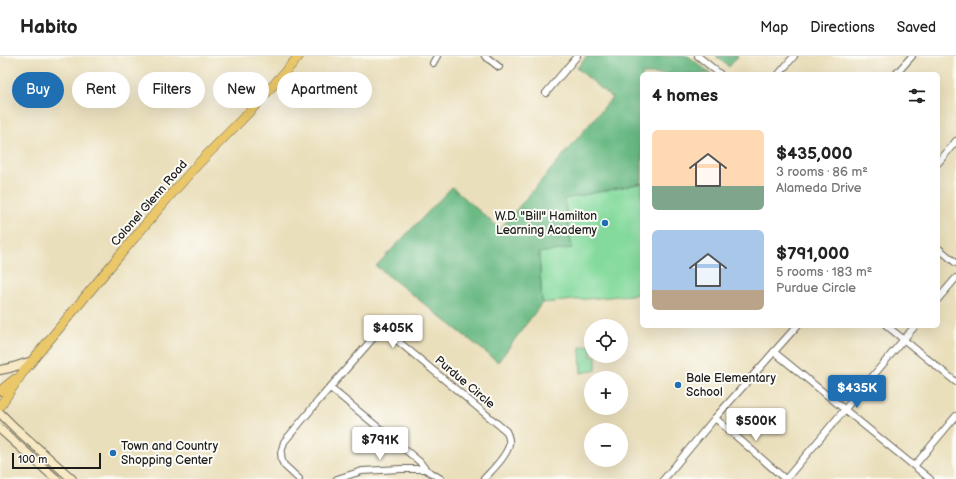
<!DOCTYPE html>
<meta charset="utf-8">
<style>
:root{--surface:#fff;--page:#f6f6f6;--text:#222;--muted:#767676;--line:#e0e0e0;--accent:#1f6fb2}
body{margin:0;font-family:"Balsamiq Sans",sans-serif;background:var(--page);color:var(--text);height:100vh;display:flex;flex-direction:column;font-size:15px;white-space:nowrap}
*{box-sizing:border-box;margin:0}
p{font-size:13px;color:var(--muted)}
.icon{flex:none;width:22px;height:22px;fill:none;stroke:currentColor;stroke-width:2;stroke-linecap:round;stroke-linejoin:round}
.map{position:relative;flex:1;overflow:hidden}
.panel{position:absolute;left:640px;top:16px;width:300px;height:256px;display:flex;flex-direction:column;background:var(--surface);border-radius:6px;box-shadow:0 4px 16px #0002}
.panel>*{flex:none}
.hud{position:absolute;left:12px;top:16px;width:380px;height:36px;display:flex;gap:8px}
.fabs{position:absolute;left:584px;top:263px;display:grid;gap:8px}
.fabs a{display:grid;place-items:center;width:44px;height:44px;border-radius:50%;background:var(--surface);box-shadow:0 4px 16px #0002;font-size:20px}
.scale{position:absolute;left:12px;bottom:10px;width:89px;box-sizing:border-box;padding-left:4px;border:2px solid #1c1c1c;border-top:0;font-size:11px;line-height:14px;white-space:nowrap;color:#1c1c1c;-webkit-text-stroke:3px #fdfcf7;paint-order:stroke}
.price{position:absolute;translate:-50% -34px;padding:0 9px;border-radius:4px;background:#fff;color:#222;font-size:13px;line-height:26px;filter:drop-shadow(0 1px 2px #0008)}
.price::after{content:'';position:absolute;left:50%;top:24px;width:12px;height:9px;margin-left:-6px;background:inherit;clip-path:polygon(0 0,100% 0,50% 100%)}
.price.on{background:var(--accent);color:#fff}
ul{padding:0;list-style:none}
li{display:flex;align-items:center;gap:12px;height:100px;padding:0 12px}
li span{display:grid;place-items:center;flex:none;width:112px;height:80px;border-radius:6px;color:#555}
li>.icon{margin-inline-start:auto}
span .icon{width:48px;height:48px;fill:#fffc;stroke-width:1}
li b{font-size:17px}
h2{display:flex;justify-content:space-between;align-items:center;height:48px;padding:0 12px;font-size:17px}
.pill{padding:0 14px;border-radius:18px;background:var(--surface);box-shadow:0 4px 16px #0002;font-size:14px;line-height:36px}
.pill.on{background:var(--accent);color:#fff}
header{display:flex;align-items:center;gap:24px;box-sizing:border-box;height:56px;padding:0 20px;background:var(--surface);border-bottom:1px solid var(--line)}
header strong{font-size:19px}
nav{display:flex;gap:22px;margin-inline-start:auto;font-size:14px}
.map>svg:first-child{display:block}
.green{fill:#84da9d;stroke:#507b5c}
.forest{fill:#6bba84;stroke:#446b50}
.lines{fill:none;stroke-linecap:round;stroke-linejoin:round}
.street-casing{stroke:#646054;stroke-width:8}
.secondary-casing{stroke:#646054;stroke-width:10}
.primary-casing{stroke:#646054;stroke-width:10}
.street{stroke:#fff;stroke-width:6}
.secondary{stroke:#f7e9c3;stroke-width:8}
.primary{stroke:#eac769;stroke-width:9}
.poi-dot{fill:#1f6fb2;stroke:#fdfcf7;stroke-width:1.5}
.labels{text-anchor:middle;stroke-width:4;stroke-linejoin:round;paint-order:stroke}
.street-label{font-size:12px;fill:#1c1c1c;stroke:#fdfcf7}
.poi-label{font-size:12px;fill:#1c1c1c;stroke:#fdfcf7;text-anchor:start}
</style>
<header>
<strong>Habito</strong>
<nav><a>Map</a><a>Directions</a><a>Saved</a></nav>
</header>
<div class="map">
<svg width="956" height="423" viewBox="0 0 956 423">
<rect width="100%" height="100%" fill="#fdfcf7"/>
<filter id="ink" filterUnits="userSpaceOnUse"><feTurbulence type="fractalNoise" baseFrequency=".025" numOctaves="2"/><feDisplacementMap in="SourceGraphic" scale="8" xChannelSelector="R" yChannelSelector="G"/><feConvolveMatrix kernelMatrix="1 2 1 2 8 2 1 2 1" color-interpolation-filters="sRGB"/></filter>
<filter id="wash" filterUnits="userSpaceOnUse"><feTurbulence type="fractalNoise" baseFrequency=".012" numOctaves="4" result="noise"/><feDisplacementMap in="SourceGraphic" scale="16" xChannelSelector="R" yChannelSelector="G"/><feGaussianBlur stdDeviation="0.9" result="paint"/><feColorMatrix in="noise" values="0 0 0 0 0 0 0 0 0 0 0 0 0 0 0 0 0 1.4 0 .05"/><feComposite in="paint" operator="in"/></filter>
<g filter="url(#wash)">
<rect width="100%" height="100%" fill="#eadfbb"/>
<!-- green -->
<g class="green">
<path d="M 642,127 L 642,238 L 542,247 L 539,196 L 572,192 L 564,143 Z"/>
<path d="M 591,289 L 591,300 L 596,300 L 596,314 L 581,317 L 580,291 Z"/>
</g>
<!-- forest -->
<g class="forest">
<path d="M 587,0 L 688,0 L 711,18 L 642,18 L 642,127 L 564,143 L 572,192 L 539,197 L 542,247 L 498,306 L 376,210 L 452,131 L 500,173 L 612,42 L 577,12 Z"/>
<path d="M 716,0 L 738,0 L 729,11 Z"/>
</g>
</g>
<g filter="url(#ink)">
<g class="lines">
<!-- street casing -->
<g class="street-casing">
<g id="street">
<path d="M 485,0 L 499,11"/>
<path d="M 698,0 L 720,18"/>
<path d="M 433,7 L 437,0"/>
<path d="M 779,18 L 794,0"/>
<path d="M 896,18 L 912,0"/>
<path d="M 546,37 L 577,0"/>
<path d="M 938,107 L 956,85"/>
<path d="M 938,192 L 956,207"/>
<path d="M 938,243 L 956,222"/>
<path d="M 887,270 L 956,326"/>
<path d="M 774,296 L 930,423"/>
<path d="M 330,332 L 339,339 L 420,406 L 425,413 L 441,423"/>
<path d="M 715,362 L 785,423"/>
<path d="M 915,409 L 956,360"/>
<path d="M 299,423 L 284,409 L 282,405 L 281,397 L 284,386 L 319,344 L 375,280 C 382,276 387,277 393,281 L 506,375 C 508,379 510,383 509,388 C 508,399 492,414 484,423"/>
<path d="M 337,423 L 362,415 L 401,413 L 425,413"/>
<path d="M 664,423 L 715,362 L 797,270"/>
<path d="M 786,423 L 915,270"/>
</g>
</g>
<!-- secondary casing -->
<g class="secondary-casing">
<g id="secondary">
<path d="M 0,314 L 10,312 L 32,305"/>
<path d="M 0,357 L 14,371 L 72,423"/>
<path d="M 0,373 L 56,423"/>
</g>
</g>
<!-- primary casing -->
<g class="primary-casing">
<g id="primary">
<path d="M 0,335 L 15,323"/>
<path d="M 0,350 L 23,316 L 36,300 L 114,206 L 167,143 L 198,108 L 254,51 L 299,0"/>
</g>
</g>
<!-- street -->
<use href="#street" class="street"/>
<!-- secondary -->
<use href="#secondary" class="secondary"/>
<!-- primary -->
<use href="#primary" class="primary"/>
</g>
</g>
<!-- markers -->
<g class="poi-dot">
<circle cx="605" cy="167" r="4"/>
<circle cx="678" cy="329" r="4"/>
<circle cx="113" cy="397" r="4"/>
</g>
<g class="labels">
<!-- street labels -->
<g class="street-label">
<text transform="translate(149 147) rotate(-49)" y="4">Colonel Glenn Road</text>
<text transform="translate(465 326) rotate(40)" y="4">Purdue Circle</text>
</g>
<!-- poi labels -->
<g class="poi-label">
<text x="597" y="164" text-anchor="end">W.D. "Bill" Hamilton<tspan x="597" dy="14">Learning Academy</tspan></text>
<text x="686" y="326">Bale Elementary<tspan x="686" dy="14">School</tspan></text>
<text x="121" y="394">Town and Country<tspan x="121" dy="14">Shopping Center</tspan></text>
</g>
</g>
</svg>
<div class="fabs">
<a><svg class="icon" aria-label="locate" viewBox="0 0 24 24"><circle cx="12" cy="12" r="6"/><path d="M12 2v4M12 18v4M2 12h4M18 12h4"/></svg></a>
<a>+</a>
<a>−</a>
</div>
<div class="scale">100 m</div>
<b class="price" style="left:393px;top:293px">$405K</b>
<b class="price on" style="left:857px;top:353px">$435K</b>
<b class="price" style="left:756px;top:386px">$500K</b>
<b class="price" style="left:380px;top:405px">$791K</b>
<div class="hud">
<a class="pill on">Buy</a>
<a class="pill">Rent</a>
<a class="pill">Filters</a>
<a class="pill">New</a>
<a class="pill">Apartment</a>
</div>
<section class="panel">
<h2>4 homes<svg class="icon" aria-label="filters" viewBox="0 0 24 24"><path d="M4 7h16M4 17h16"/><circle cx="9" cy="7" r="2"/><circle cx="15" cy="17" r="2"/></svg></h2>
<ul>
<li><span style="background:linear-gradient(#ffd9b3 70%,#7fa58c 0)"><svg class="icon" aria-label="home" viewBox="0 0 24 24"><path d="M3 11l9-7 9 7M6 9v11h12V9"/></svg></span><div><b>$435,000</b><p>3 rooms · 86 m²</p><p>Alameda Drive</p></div></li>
<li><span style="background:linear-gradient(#a9c7e8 75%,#b9a48a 0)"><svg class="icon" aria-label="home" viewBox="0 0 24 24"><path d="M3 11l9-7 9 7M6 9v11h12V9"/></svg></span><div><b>$791,000</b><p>5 rooms · 183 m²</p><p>Purdue Circle</p></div></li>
</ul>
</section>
</div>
